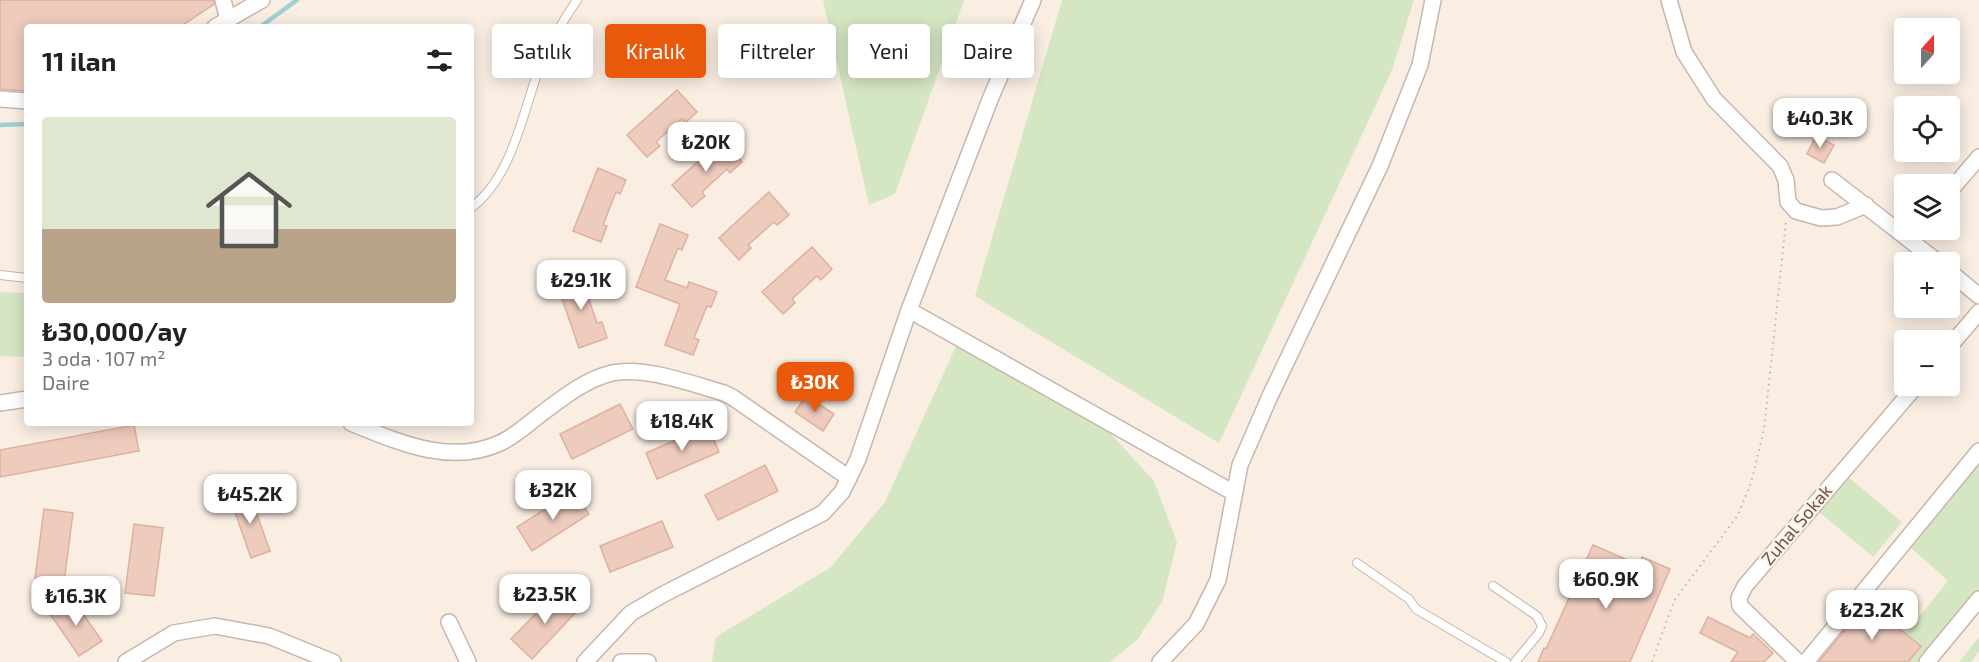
<!DOCTYPE html>
<html lang="tr">
<meta charset="utf-8">
<style>
:root{--surface:#fff;--page:#f6f6f6;--text:#222;--muted:#767676;--accent:#ea580c}
body{margin:0;font-family:"Exo 2",sans-serif;background:var(--page);color:var(--text);height:100vh;display:flex;flex-direction:column;font-size:22px;white-space:nowrap}
*{box-sizing:border-box;margin:0}
p{font-size:20px;color:var(--muted)}
.icon{flex:none;width:33px;height:33px;fill:none;stroke:currentColor;stroke-width:2;stroke-linecap:round;stroke-linejoin:round}
.map{position:relative;flex:1;overflow:hidden}
.sheet{position:absolute;left:24px;top:24px;width:450px;height:402px;display:flex;flex-direction:column;background:var(--surface);border-radius:6px;box-shadow:0 3px 15px #0003}
.sheet>*{flex:none}
.banner{position:absolute;left:492px;top:24px;width:570px;height:54px;display:flex;gap:12px}
.needle{width:39px;rotate:21deg}
.fabs{position:absolute;left:1894px;top:18px;display:grid;gap:12px}
.fabs a{display:grid;place-items:center;width:66px;height:66px;border-radius:6px;background:var(--surface);box-shadow:0 3px 15px #0003;font-size:30px}
.price{position:absolute;translate:-50% -51px;padding:0 14px;border-radius:12px;background:#fff;color:#222;font-size:20px;line-height:39px;filter:drop-shadow(0 2px 3px #0008)}
.price::after{content:'';position:absolute;left:50%;top:36px;width:18px;height:14px;margin-left:-9px;background:inherit;clip-path:polygon(0 0,100% 0,50% 100%)}
.price.on{background:var(--accent);color:#fff}
ul{padding:0;list-style:none}
li{display:grid;align-content:center;gap:12px;height:318px;padding:0 18px}
li span{display:grid;place-items:center;height:186px;border-radius:6px;color:#555}
li>.icon{margin-inline-start:auto}
span .icon{width:108px;height:108px;fill:#fffc;stroke-width:1}
li b{font-size:26px}
h2{display:flex;justify-content:space-between;align-items:center;height:72px;padding:0 18px;font-size:26px}
.chip{padding:0 21px;border-radius:6px;background:var(--surface);box-shadow:0 3px 15px #0003;font-size:21px;line-height:54px}
.chip.on{background:var(--accent);color:#fff}
.map>svg:first-child{display:block}
.green{fill:#d5e6c3}
.lines{fill:none;stroke-linecap:round;stroke-linejoin:round}
.stream{stroke:#a1d0d2;stroke-width:4.5}
.building{fill:#edcbbd;stroke:#deb09f;stroke-width:1.5}
.service-casing{stroke:#c9b5ab;stroke-width:10}
.minor-casing{stroke:#c9b5ab;stroke-width:18}
.path{stroke:#d1aea1;stroke-width:2;stroke-dasharray:1.5 4.5;stroke-linecap:butt}
.service{stroke:#fff;stroke-width:8}
.minor{stroke:#fff;stroke-width:15}
.labels{text-anchor:middle;stroke-width:4.5;stroke-linejoin:round;paint-order:stroke}
.street-label{font-size:18px;fill:#6f544c;stroke:#fdf3e9}
</style>
<div class="map">
<svg width="1979" height="662" viewBox="0 0 1979 662">
<rect width="100%" height="100%" fill="#faeee3"/>
<!-- green -->
<g class="green">
<path d="M 823,0 L 964,0 L 895,194 L 869,205 Z"/>
<path d="M 1062,0 L 1414,0 L 1392,70 L 1219,443 L 975,296 Z"/>
<path d="M 0,292 L 27,293 L 27,357 L 0,356 Z"/>
<path d="M 957,344 L 1102,424 L 1154,481 L 1177,542 L 1162,602 L 1137,640 L 1110,662 L 712,662 L 716,637 L 831,567 L 885,502 Z"/>
<path d="M 1979,458 L 1979,596 L 1924,662 L 1908,662 L 1921,646 L 1906,633 L 1948,581 L 1908,545 Z"/>
<path d="M 1846,475 L 1902,522 L 1873,557 L 1817,510 Z"/>
<path d="M 1979,637 L 1979,651 L 1971,662 L 1959,662 Z"/>
</g>
<g class="lines">
<!-- stream -->
<g class="stream">
<path d="M 260,27 L 297,0"/>
<path d="M 0,125 L 27,124"/>
</g>
</g>
<!-- building -->
<g class="building">
<path d="M 0,0 L 214,0 L 214,4 L 180,27 L 27,27 L 27,91 L 0,89 Z"/>
<path d="M 677,90 L 697,112 L 685,123 L 682,119 L 656,142 L 660,146 L 647,157 L 627,135 Z"/>
<path d="M 1816,136 L 1834,145 L 1824,163 L 1807,154 Z"/>
<path d="M 722,140 L 742,162 L 730,173 L 727,169 L 702,192 L 705,196 L 692,207 L 672,185 Z"/>
<path d="M 598,168 L 626,180 L 620,194 L 616,192 L 603,225 L 607,226 L 601,242 L 573,231 Z"/>
<path d="M 769,192 L 789,215 L 777,225 L 774,222 L 748,245 L 751,248 L 739,260 L 719,238 Z"/>
<path d="M 660,224 L 688,235 L 682,250 L 678,248 L 665,280 L 687,288 L 689,282 L 717,292 L 711,307 L 707,306 L 694,338 L 699,340 L 693,355 L 665,345 L 680,304 L 636,287 Z"/>
<path d="M 812,247 L 832,269 L 821,280 L 817,276 L 792,299 L 795,303 L 783,314 L 762,292 Z"/>
<path d="M 585,274 L 590,289 L 586,291 L 597,323 L 602,322 L 607,338 L 579,348 L 557,284 Z"/>
<path d="M 806,396 L 834,414 L 823,431 L 795,412 Z"/>
<path d="M 620,404 L 633,429 L 572,459 L 560,434 Z"/>
<path d="M 134,425 L 139,451 L 0,477 L 0,450 Z"/>
<path d="M 708,426 L 719,452 L 657,479 L 646,453 Z"/>
<path d="M 765,465 L 778,491 L 718,520 L 705,495 Z"/>
<path d="M 573,491 L 589,514 L 532,551 L 517,527 Z"/>
<path d="M 249,492 L 270,551 L 251,558 L 230,498 Z"/>
<path d="M 44,509 L 73,513 L 64,582 L 35,578 Z"/>
<path d="M 662,521 L 673,547 L 610,572 L 600,546 Z"/>
<path d="M 134,524 L 163,528 L 154,596 L 125,593 Z"/>
<path d="M 1593,545 L 1639,565 L 1642,557 L 1670,569 L 1630,662 L 1538,662 L 1544,648 L 1546,649 Z"/>
<path d="M 558,591 L 578,610 L 532,659 L 511,639 Z"/>
<path d="M 72,598 L 102,641 L 79,656 L 50,614 Z"/>
<path d="M 1867,603 L 1921,646 L 1908,662 L 1819,662 Z"/>
<path d="M 1708,617 L 1750,638 L 1753,634 L 1773,653 L 1764,662 L 1731,662 L 1738,652 L 1700,633 Z"/>
</g>
<g class="lines">
<!-- service casing -->
<g class="service-casing">
<g id="service">
<path d="M 471,208 C 513,176 522,114 539,69 C 548,45 563,21 577,0"/>
<path d="M 0,275 L 27,278"/>
<path d="M 1357,563 L 1409,599 L 1416,609 L 1506,662"/>
<path d="M 1493,586 L 1537,616 L 1542,626 L 1539,633 L 1515,662"/>
</g>
</g>
<!-- minor casing -->
<g class="minor-casing">
<g id="minor">
<path d="M 223,0 L 228,20"/>
<path d="M 1669,0 L 1684,52 L 1714,99 L 1780,166 L 1786,180 L 1788,202 L 1796,211 L 1821,218 L 1837,217 L 1866,205"/>
<path d="M 215,27 L 262,0"/>
<path d="M 0,99 L 27,101"/>
<path d="M 1832,180 L 1938,262"/>
<path d="M 1950,191 L 1979,157"/>
<path d="M 1950,272 L 1979,296"/>
<path d="M 909,310 L 1234,493"/>
<path d="M 1950,346 L 1979,312"/>
<path d="M 0,403 L 27,399"/>
<path d="M 351,423 C 398,442 450,466 500,443 C 516,436 531,421 545,411 C 565,396 587,379 612,373 C 645,366 692,384 724,393 L 732,397 L 849,478"/>
<path d="M 449,622 L 468,662"/>
<path d="M 126,662 L 174,633 L 215,626 L 269,636 L 333,662"/>
<path d="M 585,662 L 631,613 L 662,595 L 823,513 L 842,492 L 858,459 L 909,310 L 991,97 L 1033,0"/>
<path d="M 621,662 L 648,662"/>
<path d="M 1160,662 L 1196,624 L 1218,580 L 1240,465 L 1270,396 L 1380,166 L 1420,65 L 1433,0"/>
<path d="M 1798,662 L 1740,606 L 1739,598 L 1745,586 L 1916,386"/>
<path d="M 1806,662 L 1979,451"/>
<path d="M 1927,662 L 1979,599"/>
</g>
</g>
<!-- path -->
<path class="path" d="M 1652,662 L 1674,601 L 1738,515 L 1751,483 L 1764,430 L 1786,221"/>
<!-- service -->
<use href="#service" class="service"/>
<!-- minor -->
<use href="#minor" class="minor"/>
</g>
<g class="labels">
<!-- street labels -->
<g class="street-label">
<text transform="translate(1797 525) rotate(-50)" y="6">Zuhal Sokak</text>
</g>
</g>
</svg>
<div class="fabs">
<a><svg class="needle" viewBox="-14 -14 28 28"><path d="M0-13l5 13h-10z" fill="#e53935"/><path d="M0 13l5-13h-10z" fill="#767676"/></svg></a>
<a><svg class="icon" aria-label="locate" viewBox="0 0 24 24"><circle cx="12" cy="12" r="6"/><path d="M12 2v4M12 18v4M2 12h4M18 12h4"/></svg></a>
<a><svg class="icon" aria-label="layers" viewBox="0 0 24 24"><path d="M12 4l9 5-9 5-9-5zM3 14l9 5 9-5"/></svg></a>
<a>+</a>
<a>−</a>
</div>
<b class="price" style="left:1820px;top:149px">₺40.3K</b>
<b class="price" style="left:706px;top:173px">₺20K</b>
<b class="price" style="left:581px;top:311px">₺29.1K</b>
<b class="price on" style="left:815px;top:413px">₺30K</b>
<b class="price" style="left:682px;top:452px">₺18.4K</b>
<b class="price" style="left:553px;top:521px">₺32K</b>
<b class="price" style="left:250px;top:525px">₺45.2K</b>
<b class="price" style="left:1606px;top:610px">₺60.9K</b>
<b class="price" style="left:545px;top:625px">₺23.5K</b>
<b class="price" style="left:76px;top:627px">₺16.3K</b>
<b class="price" style="left:1872px;top:641px">₺23.2K</b>
<div class="banner">
<a class="chip">Satılık</a>
<a class="chip on">Kiralık</a>
<a class="chip">Filtreler</a>
<a class="chip">Yeni</a>
<a class="chip">Daire</a>
</div>
<section class="sheet">
<h2>11 ilan<svg class="icon" aria-label="filters" viewBox="0 0 24 24"><path d="M4 7h16M4 17h16"/><circle cx="9" cy="7" r="2"/><circle cx="15" cy="17" r="2"/></svg></h2>
<ul>
<li><span style="background:linear-gradient(#dfe7d0 60%,#b9a48a 0)"><svg class="icon" aria-label="home" viewBox="0 0 24 24"><path d="M3 11l9-7 9 7M6 9v11h12V9"/></svg></span><div><b>₺30,000/ay</b><p>3 oda · 107 m²</p><p>Daire</p></div></li>
</ul>
</section>
</div>
